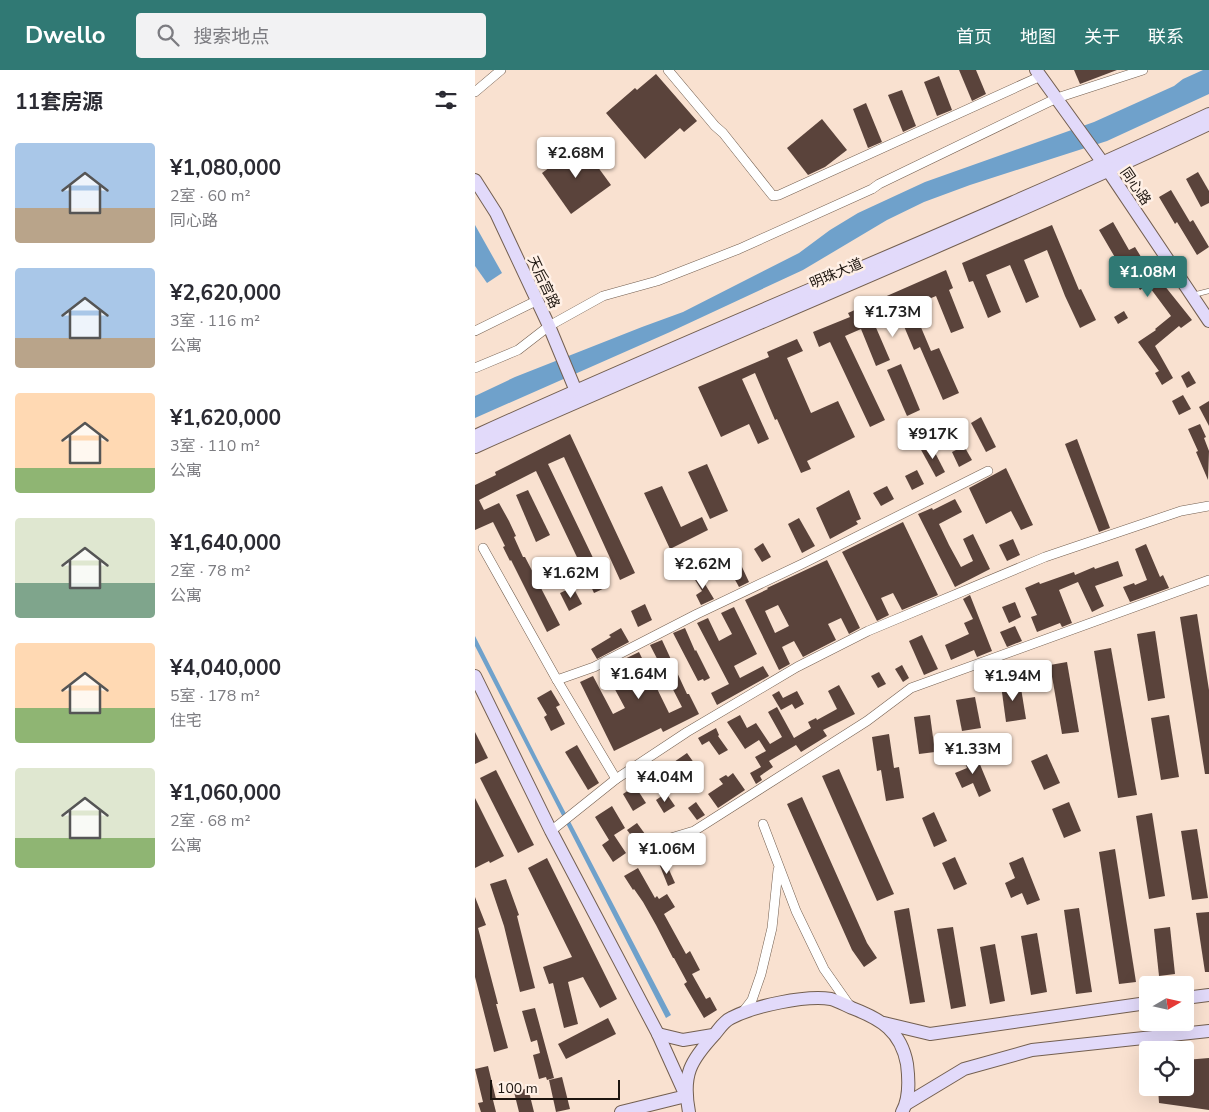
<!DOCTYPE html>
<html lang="zh">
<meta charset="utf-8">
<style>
:root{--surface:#fff;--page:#f2f2f3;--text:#2b2b33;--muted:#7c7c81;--accent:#307974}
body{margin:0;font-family:"Nunito Sans","Noto Sans SC",sans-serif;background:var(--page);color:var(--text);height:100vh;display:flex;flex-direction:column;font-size:19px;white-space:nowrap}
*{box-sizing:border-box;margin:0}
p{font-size:16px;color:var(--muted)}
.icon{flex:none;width:28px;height:28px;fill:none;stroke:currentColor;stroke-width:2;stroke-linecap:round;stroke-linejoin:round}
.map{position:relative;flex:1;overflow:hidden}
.details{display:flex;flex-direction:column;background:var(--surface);width:475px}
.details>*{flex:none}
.needle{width:32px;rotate:81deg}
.buttons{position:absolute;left:664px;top:906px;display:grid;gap:10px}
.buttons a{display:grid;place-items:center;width:55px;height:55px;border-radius:5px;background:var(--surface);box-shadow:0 5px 20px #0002;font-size:25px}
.scale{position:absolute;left:15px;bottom:12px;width:130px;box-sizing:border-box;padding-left:5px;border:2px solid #1d150f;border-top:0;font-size:14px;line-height:18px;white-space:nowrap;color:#1d150f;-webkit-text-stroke:4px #fff0e6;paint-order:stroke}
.price{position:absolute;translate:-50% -42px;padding:0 11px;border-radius:5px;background:#fff;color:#222;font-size:16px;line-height:32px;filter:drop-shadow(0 1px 2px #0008)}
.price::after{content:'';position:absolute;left:50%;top:30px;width:15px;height:11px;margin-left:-8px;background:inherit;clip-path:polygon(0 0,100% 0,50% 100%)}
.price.active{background:var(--accent);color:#fff}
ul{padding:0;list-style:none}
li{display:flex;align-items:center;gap:15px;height:125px;padding:0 15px}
li span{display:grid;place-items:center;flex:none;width:140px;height:100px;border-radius:5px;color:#555}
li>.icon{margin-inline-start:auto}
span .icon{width:60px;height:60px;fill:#fffc;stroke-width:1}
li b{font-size:21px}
h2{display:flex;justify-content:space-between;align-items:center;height:60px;padding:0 15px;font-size:21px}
header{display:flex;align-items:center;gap:30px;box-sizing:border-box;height:70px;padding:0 25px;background:var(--accent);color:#fff}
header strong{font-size:24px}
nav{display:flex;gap:28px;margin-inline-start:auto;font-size:18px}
.search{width:350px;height:45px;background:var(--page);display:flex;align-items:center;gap:12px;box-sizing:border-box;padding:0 18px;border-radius:5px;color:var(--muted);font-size:19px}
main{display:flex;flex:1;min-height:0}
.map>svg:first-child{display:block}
.water{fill:#6fa1cb}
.building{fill:#5a433b;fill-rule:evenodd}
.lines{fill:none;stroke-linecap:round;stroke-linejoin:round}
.lane-casing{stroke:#735f50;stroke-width:5.5}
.street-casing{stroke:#735f50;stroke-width:10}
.secondary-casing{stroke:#735f50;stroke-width:14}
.lane{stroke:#fff;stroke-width:4.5}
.street{stroke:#fff;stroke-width:9}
.secondary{stroke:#e2dafa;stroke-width:12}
.labels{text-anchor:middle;stroke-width:5;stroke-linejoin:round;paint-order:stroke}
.street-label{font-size:14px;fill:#1d150f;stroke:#fff0e6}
</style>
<header>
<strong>Dwello</strong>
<div class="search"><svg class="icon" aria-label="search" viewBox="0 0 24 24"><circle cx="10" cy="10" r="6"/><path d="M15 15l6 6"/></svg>搜索地点</div>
<nav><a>首页</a><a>地图</a><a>关于</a><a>联系</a></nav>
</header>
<main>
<section class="details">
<h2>11套房源<svg class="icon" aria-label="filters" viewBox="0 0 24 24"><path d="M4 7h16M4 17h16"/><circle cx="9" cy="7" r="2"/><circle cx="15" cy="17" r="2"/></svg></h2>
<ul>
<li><span style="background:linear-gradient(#a9c7e8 65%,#b9a48a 0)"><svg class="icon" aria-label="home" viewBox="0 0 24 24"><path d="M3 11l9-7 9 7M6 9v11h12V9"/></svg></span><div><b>¥1,080,000</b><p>2室 · 60 m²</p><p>同心路</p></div></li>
<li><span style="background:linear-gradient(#a9c7e8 70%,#b9a48a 0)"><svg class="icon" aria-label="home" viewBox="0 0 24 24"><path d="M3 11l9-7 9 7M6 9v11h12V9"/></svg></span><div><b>¥2,620,000</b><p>3室 · 116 m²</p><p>公寓</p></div></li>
<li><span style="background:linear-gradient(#ffd9b3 75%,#8fb573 0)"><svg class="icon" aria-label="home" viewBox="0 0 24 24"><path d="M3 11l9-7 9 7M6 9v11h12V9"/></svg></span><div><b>¥1,620,000</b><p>3室 · 110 m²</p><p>公寓</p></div></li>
<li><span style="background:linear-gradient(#dfe7d0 65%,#7fa58c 0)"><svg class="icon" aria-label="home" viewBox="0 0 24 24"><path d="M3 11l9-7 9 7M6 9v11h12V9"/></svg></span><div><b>¥1,640,000</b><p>2室 · 78 m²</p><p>公寓</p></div></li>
<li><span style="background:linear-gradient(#ffd9b3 65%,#8fb573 0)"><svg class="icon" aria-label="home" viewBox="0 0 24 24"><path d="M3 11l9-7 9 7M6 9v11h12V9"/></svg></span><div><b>¥4,040,000</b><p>5室 · 178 m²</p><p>住宅</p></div></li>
<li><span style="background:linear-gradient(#dfe7d0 70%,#8fb573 0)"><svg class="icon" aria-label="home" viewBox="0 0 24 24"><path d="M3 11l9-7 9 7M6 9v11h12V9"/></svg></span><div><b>¥1,060,000</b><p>2室 · 68 m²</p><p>公寓</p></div></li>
</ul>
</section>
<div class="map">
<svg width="734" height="1042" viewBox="0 0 734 1042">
<rect width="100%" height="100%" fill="#f9e1d0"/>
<!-- water -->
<g class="water">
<path d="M 728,0 L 734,0 L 734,24 L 632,71 L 495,115 L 449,132 L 412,150 L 328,200 L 195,262 L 0,348 L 0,326 L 40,307 L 167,257 L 208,242 L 324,183 L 355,160 L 383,143 L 450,112 L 619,52 L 699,16 L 708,9 Z"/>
<path d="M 0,155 L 27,203 L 12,213 L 0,196 Z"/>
<path d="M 0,566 L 63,690 L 196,945 L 191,948 L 0,576 Z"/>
</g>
<!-- building -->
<g class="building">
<path d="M 484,0 L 501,0 L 511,24 L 497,31 Z"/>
<path d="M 599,0 L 642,0 L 605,14 Z"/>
<path d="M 181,4 L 222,51 L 209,62 L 205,58 L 170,89 L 131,43 L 160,18 L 162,20 Z"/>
<path d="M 464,6 L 477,40 L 462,46 L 449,12 Z"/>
<path d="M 427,20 L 441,56 L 428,62 L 413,25 Z"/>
<path d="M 391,33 L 407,72 L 393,78 L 378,39 Z"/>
<path d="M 347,49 L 372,80 L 350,97 L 333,105 L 312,78 Z"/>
<path d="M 106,74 L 136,115 L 96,144 L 67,103 Z"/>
<path d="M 723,102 L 734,121 L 734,133 L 726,137 L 711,109 Z"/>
<path d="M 696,120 L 715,152 L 718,150 L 734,177 L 722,185 L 702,152 L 700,154 L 684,127 Z"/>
<path d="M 638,152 L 654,180 L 660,177 L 685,218 L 689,215 L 717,250 L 706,258 L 704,256 L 680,276 L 698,308 L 687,315 L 680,303 L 684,301 L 663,272 L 681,260 L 680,259 L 696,246 L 673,215 L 665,220 L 650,193 L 645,196 L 624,160 Z"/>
<path d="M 577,155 L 604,220 L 606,219 L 621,250 L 605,258 L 590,226 L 572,180 L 549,190 L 564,227 L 551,233 L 535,195 L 511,205 L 526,242 L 513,248 L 498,211 L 494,212 L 487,193 Z"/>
<path d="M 471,200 L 478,218 L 474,220 L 489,258 L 476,263 L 461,226 L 437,236 L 456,281 L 464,278 L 484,323 L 468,330 L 445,277 L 439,280 L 423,242 L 399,253 L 415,290 L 401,296 L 386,259 L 370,266 L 410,350 L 395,357 L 355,272 L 344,277 L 338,262 L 375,247 L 373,243 Z"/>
<path d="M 649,241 L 653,248 L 643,254 L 639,247 Z"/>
<path d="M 322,269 L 328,281 L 312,288 L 336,343 L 363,331 L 380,367 L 332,391 L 336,399 L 326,403 L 302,349 L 300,350 L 280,303 L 267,309 L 294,369 L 283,374 L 274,354 L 246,367 L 223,317 L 294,287 L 292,282 Z"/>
<path d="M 426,294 L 445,340 L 432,346 L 412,300 Z"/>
<path d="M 714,301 L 721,313 L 712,318 L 706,306 Z"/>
<path d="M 708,325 L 716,339 L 704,345 L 697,331 Z"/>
<path d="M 734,331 L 734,356 L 724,337 Z"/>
<path d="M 506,347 L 521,377 L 511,382 L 496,353 Z"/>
<path d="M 725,354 L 731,367 L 729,368 L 734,381 L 733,410 L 721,382 L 723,381 L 713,359 Z"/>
<path d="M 95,364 L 160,503 L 145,510 L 89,387 L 73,394 L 132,517 L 119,523 L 61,401 L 4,430 L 9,440 L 24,433 L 34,451 L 41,466 L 39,467 L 48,487 L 50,487 L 85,555 L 72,562 L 36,490 L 35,491 L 28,477 L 30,476 L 18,452 L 0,460 L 0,415 L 21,405 L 20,402 Z"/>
<path d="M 602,369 L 635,458 L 624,462 L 590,374 Z"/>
<path d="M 455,373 L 470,402 L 461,407 L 445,378 Z"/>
<path d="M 489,376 L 497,390 L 484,397 L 477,382 Z"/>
<path d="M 232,394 L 253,441 L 235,449 L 213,402 Z"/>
<path d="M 531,398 L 558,455 L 546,460 L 536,441 L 511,454 L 494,418 Z"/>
<path d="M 442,400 L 449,414 L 437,420 L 430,406 Z"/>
<path d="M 187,416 L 206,457 L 227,447 L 233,460 L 195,479 L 169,423 Z"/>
<path d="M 412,416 L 419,429 L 406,436 L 398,423 Z"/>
<path d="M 53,420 L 75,465 L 61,472 L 41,425 Z"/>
<path d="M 374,420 L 386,449 L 381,451 L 383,454 L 355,469 L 341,438 Z"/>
<path d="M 480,429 L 487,442 L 464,454 L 474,475 L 486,497 L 498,491 L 488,469 L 498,464 L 515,499 L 480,517 L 443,444 L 457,438 L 458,440 Z"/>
<path d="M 324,448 L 340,476 L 327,483 L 313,454 Z"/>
<path d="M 428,452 L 463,525 L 427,540 L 418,523 L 406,528 L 414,545 L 402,551 L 367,482 Z"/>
<path d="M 538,469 L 545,485 L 532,491 L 524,475 Z"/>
<path d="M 288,473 L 296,487 L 287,492 L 279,479 Z"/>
<path d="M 671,474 L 685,507 L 688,505 L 694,518 L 655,532 L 648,517 L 659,513 L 660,515 L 672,510 L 660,479 Z"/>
<path d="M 260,482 L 274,512 L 264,517 L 248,488 Z"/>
<path d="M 352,490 L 385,558 L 374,564 L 366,548 L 353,554 L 361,570 L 328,587 L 319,571 L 307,577 L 315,594 L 304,600 L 270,530 L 293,519 L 292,518 ZM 303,535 L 314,556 L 300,563 L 290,541 Z"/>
<path d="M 643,491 L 648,506 L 620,516 L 629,536 L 617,542 L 603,512 L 584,520 L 597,553 L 587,557 L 585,553 L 562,562 L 556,547 L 562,545 L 550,518 L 564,512 L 565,514 L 599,502 L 600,505 L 619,497 L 620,499 Z"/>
<path d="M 222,501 L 239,529 L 226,535 L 221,525 L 227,521 L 217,505 Z"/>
<path d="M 98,517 L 107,534 L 94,541 L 85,523 Z"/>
<path d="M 495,525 L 517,581 L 502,587 L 499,580 L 476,590 L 470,575 L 494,564 L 489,553 L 498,549 L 488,529 Z"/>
<path d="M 540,532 L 546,547 L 534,553 L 527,537 Z"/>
<path d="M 170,534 L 177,550 L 163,557 L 156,541 Z"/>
<path d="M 259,537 L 282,584 L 259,596 L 265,608 L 288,596 L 294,606 L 242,635 L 236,623 L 254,614 L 222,553 L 233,548 L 244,571 L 257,564 L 246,543 Z"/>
<path d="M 722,544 L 734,620 L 734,704 L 730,704 L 705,547 Z"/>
<path d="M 540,556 L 547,571 L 532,577 L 525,562 Z"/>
<path d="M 146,558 L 154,572 L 122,589 L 116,579 L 136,567 L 134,565 Z"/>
<path d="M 210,558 L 220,581 L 221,580 L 235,608 L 229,611 L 228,609 L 223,611 L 198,563 Z"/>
<path d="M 680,561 L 690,628 L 673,631 L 662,564 Z"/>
<path d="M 447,565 L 463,599 L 449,605 L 434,571 Z"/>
<path d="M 187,570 L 212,624 L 214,624 L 224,644 L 188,662 L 186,658 L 139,681 L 105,612 L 118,606 L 138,644 L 150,638 L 129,599 L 164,582 L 194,643 L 207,637 L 175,575 Z"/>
<path d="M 636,578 L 662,725 L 643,728 L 619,581 Z"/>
<path d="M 592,592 L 604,662 L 587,664 L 575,595 Z"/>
<path d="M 427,595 L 434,608 L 428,612 L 420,599 Z"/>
<path d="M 404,602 L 411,614 L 403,618 L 396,606 Z"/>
<path d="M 545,612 L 551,649 L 531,652 L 526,615 Z"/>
<path d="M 364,615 L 380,644 L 348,660 L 352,666 L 326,682 L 321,675 L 294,691 L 298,697 L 285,706 L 287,710 L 281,714 L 275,703 L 286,697 L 280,687 L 291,681 L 284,670 L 270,679 L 252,652 L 265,645 L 272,658 L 281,653 L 295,674 L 307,667 L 293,642 L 302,637 L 319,668 L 336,658 L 333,652 L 341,648 L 342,650 L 362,639 L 353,621 Z"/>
<path d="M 76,620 L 85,635 L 81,637 L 90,654 L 76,661 L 69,647 L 72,645 L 62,628 Z"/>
<path d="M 304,621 L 308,628 L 322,621 L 329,634 L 320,639 L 317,634 L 306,640 L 297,625 Z"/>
<path d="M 500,627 L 506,658 L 487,661 L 481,630 Z"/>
<path d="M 455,645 L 460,682 L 444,684 L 439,647 Z"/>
<path d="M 694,645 L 704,707 L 686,710 L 676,648 Z"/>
<path d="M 241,658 L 244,665 L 243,666 L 253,680 L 244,685 L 234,671 L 227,675 L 223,668 Z"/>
<path d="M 0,662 L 13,688 L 0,694 Z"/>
<path d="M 414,664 L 419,698 L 424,697 L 429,728 L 411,731 L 406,700 L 402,701 L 397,667 Z"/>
<path d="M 102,675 L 124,713 L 113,720 L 90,682 Z"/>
<path d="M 499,680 L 516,721 L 504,727 L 498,713 L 487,718 L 480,703 L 492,698 L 487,685 Z"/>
<path d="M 212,683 L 222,697 L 217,701 L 227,715 L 220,720 L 199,692 Z"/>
<path d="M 572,684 L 585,713 L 569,720 L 556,691 Z"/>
<path d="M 364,699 L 419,824 L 402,831 L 347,706 Z"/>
<path d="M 21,700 L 59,775 L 43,783 L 5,708 Z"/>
<path d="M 258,703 L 270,720 L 243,738 L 233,724 L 248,714 L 244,709 L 251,705 L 253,707 Z"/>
<path d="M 160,716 L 171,733 L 158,741 L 148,724 Z"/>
<path d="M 191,723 L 200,736 L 189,743 L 181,730 Z"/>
<path d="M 327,727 L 392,873 L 402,888 L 389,897 L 377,880 L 312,734 Z"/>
<path d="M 0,728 L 29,786 L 15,793 L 14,791 L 0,798 Z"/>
<path d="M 221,732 L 230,745 L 222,750 L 213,738 Z"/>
<path d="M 594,732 L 606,761 L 589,768 L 577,739 Z"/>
<path d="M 137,736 L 150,758 L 139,765 L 151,783 L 138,792 L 127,775 L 134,770 L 120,747 Z"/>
<path d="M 459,742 L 472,771 L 459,777 L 447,748 Z"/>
<path d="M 677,743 L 690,826 L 674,829 L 661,746 Z"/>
<path d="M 162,753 L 170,764 L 166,768 L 159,769 L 152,760 Z"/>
<path d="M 722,759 L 733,828 L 717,830 L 706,761 Z"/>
<path d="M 640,779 L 661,912 L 644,914 L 624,782 Z"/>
<path d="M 480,787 L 492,814 L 479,820 L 467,793 Z"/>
<path d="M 548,787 L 565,830 L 552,835 L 547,823 L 536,828 L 530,813 L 540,808 L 534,793 Z"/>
<path d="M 72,788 L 142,929 L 125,938 L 108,907 L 93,912 L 103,954 L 89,958 L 78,913 L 74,914 L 68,897 L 97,887 L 53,798 Z"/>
<path d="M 191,793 L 200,813 L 193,816 L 185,796 Z"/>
<path d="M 163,798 L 180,828 L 182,826 L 184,829 L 192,824 L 200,837 L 189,844 L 211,884 L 215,881 L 225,900 L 217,904 L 231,929 L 235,927 L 242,940 L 229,948 L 209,914 L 212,912 L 199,888 L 198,888 L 181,855 L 168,832 L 159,819 L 158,820 L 149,806 Z"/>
<path d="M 31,809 L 44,845 L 42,846 L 60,918 L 45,922 L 29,856 L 15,814 Z"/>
<path d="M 0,827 L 11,855 L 3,858 L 23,934 L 21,934 L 33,978 L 19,982 L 0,907 Z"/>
<path d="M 434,838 L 450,932 L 435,934 L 419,841 Z"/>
<path d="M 604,838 L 617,922 L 601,924 L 589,840 Z"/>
<path d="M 734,842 L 734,902 L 730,902 L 721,843 Z"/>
<path d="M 478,857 L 491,936 L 476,939 L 462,859 Z"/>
<path d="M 695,857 L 700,904 L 684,906 L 679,859 Z"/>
<path d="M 562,863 L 572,922 L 556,925 L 546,866 Z"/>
<path d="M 520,874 L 530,931 L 515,934 L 505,877 Z"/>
<path d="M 60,938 L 79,1008 L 72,1010 L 71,1007 L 64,1009 L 58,985 L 65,983 L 62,970 L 56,972 L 47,941 Z"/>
<path d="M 133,948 L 141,964 L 91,989 L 83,974 Z"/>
<path d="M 734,988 L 734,1040 L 684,1033 L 683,1018 L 710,1018 L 710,990 Z"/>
<path d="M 13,996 L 21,1029 L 18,1030 L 21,1042 L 6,1042 L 3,1033 L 8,1032 L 0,999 Z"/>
<path d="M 87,1007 L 95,1039 L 81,1042 L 74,1010 Z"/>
<path d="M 53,1018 L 59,1042 L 44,1042 L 39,1022 Z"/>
</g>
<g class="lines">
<!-- lane casing -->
<g class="lane-casing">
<path id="lane" d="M 718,225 L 734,221"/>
</g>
<!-- street casing -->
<g class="street-casing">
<g id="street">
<path d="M 193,0 L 240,56 L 248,63 L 298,126 L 304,125 L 566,6"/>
<path d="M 0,22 L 26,0"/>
<path d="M 0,261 L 61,231"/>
<path d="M 0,298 L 43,280 L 74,256 L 128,226 L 182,211 L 264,179 L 397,119 L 404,114 L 582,28 L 668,0"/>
<path d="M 8,478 L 82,610 L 141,709"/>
<path d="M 82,610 L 119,597 L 222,544 L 327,494 L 513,401"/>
<path d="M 288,754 L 321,841 L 349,899 L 375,936"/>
<path d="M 76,761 L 141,709 L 212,662 L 322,597 L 393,561 L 570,487 L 706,441 L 734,436"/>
<path d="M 163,774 L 179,773 L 219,761 L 392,651 L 436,618 L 734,510"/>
<path d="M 267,943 L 277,930 L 286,904 L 297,858 L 303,800"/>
</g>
</g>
<!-- secondary casing -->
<g class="secondary-casing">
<g id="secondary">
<path d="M 561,0 L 628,93 L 734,251"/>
<path d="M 0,110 L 21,143 L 74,256 L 103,326"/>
<path d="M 0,366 C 243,255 492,157 734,44"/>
<path d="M 0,377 C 244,268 492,168 734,54"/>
<path d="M 0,606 L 76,761 L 183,964 L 211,1026 L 146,1042"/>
<path d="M 710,928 L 734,925"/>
<path d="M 409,953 L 455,964 L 672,933"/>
<path d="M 183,964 L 208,970 L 238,965"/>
<path d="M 431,1034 L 489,999 L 557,980 L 734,961"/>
<path d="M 214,1042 C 207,1005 215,991 240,964 C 244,959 249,951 256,948 C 279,936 330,925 356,929 C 363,931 370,935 377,938 C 406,949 426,961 432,994 C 434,1010 435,1028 427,1042"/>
</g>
</g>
<!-- lane -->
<use href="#lane" class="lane"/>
<!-- street -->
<use href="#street" class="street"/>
<!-- secondary -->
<use href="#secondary" class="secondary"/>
</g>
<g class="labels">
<!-- street labels -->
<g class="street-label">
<text transform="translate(661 116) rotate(56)" y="5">同心路</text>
<text transform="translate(361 203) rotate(-23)" y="5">明珠大道</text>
<text transform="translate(69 212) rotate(65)" y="5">天后宫路</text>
</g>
</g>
</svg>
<div class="buttons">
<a><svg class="needle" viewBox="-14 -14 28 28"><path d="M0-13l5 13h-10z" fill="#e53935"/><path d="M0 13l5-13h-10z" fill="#7c7c81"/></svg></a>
<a><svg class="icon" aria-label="locate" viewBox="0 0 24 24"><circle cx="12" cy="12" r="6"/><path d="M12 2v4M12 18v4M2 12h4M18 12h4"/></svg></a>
</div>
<div class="scale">100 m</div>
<b class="price" style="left:101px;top:109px">¥2.68M</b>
<b class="price active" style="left:673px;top:228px">¥1.08M</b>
<b class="price" style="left:418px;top:268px">¥1.73M</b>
<b class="price" style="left:458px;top:390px">¥917K</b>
<b class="price" style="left:228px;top:520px">¥2.62M</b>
<b class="price" style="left:96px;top:529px">¥1.62M</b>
<b class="price" style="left:164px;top:630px">¥1.64M</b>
<b class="price" style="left:538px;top:632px">¥1.94M</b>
<b class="price" style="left:498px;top:705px">¥1.33M</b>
<b class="price" style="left:190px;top:733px">¥4.04M</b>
<b class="price" style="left:192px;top:805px">¥1.06M</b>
</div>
</main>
